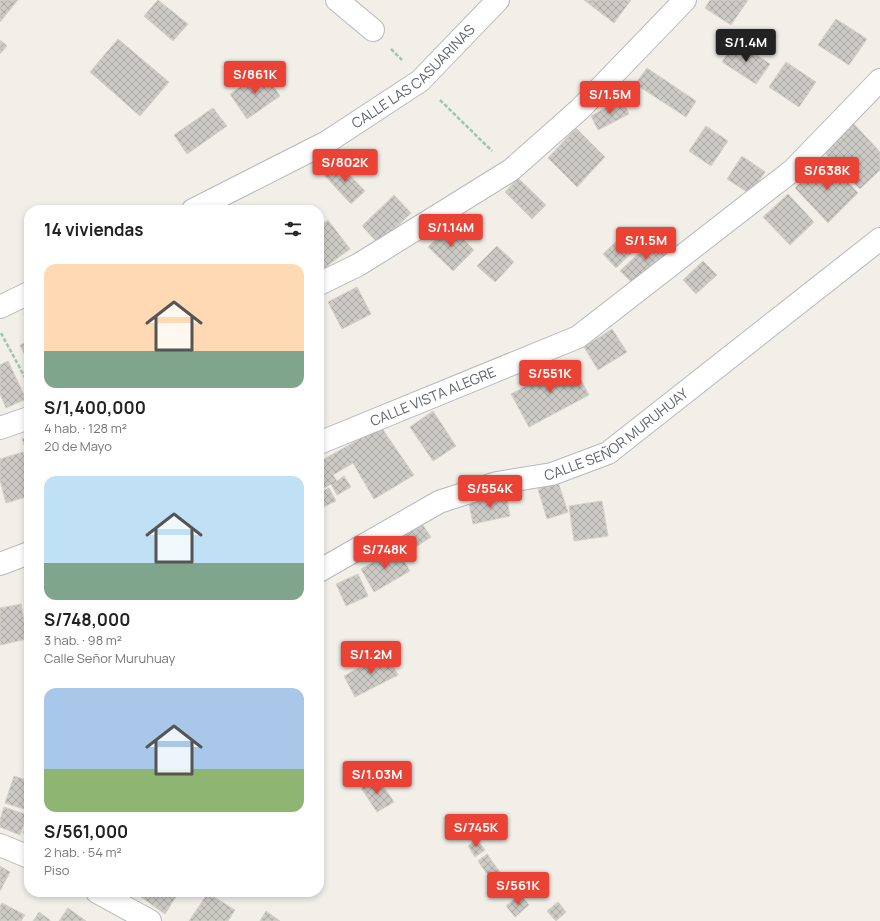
<!DOCTYPE html>
<html lang="es">
<meta charset="utf-8">
<style>
:root{--surface:#fff;--page:#f6f6f6;--text:#222;--muted:#767676;--accent:#ea4335}
body{margin:0;font-family:Manrope,sans-serif;background:var(--page);color:var(--text);height:100vh;display:flex;flex-direction:column;font-size:15px;white-space:nowrap}
*{box-sizing:border-box;margin:0}
p{font-size:13px;color:var(--muted)}
.icon{flex:none;width:22px;height:22px;fill:none;stroke:currentColor;stroke-width:2;stroke-linecap:round;stroke-linejoin:round}
.map{position:relative;flex:1;overflow:hidden}
.panel{position:absolute;left:24px;top:205px;width:300px;height:692px;display:flex;flex-direction:column;background:var(--surface);border-radius:16px;box-shadow:0 2px 6px #0003}
.panel>*{flex:none}
.price{position:absolute;translate:-50% -34px;padding:0 9px;border-radius:4px;background:var(--accent);color:#fff;font-size:13px;line-height:26px;filter:drop-shadow(0 1px 2px #0008)}
.price::after{content:'';position:absolute;left:50%;top:24px;width:12px;height:9px;margin-left:-6px;background:inherit;clip-path:polygon(0 0,100% 0,50% 100%)}
.price.selected{background:#222;color:#fff}
ul{padding:0;list-style:none}
li{display:grid;align-content:center;gap:8px;height:212px;padding:0 20px}
li span{display:grid;place-items:center;height:124px;border-radius:12px;color:#555}
li>.icon{margin-inline-start:auto}
span .icon{width:72px;height:72px;fill:#fffc;stroke-width:1}
li b{font-size:17px}
h2{display:flex;justify-content:space-between;align-items:center;height:48px;padding:0 20px;font-size:17px}
.map>svg:first-child{display:block}
.building{fill:url(#building-cross-hatch);stroke:#d6d1c6}
.lines{fill:none;stroke-linecap:round;stroke-linejoin:round}
.minor-casing{stroke:#b5b8bc;stroke-width:24}
.path{stroke:#9cc7a9;stroke-width:2.5;stroke-dasharray:4 2;stroke-linecap:butt}
.minor{stroke:#fff;stroke-width:22}
.labels{text-anchor:middle;stroke-width:3;stroke-linejoin:round;paint-order:stroke}
.street-label{font-size:14px;fill:#5f6368;stroke:#fff}
</style>
<div class="map">
<svg width="880" height="921" viewBox="0 0 880 921">
<defs>
<pattern id="building-cross-hatch" width="8" height="8" patternUnits="userSpaceOnUse"><rect width="8" height="8" fill="#cccac5"/><path d="M0 0l8 8M0 8l8-8" fill="none" stroke="#a9a8a4"/></pattern>
</defs>
<rect width="100%" height="100%" fill="#f1efe8"/>
<!-- building -->
<g class="building">
<path d="M 0,0 L 18,0 L 0,22 Z"/>
<path d="M 158,0 L 188,24 L 173,41 L 144,16 Z"/>
<path d="M 584,0 L 631,0 L 614,23 Z"/>
<path d="M 710,0 L 748,0 L 731,25 L 705,8 Z"/>
<path d="M 836,19 L 867,39 L 849,65 L 818,45 Z"/>
<path d="M 118,39 L 169,82 L 140,116 L 90,72 Z"/>
<path d="M 0,40 L 7,46 L 0,54 Z"/>
<path d="M 736,41 L 770,64 L 756,84 L 722,62 Z"/>
<path d="M 786,62 L 816,82 L 799,107 L 769,87 Z"/>
<path d="M 647,68 L 696,101 L 686,117 L 635,84 Z"/>
<path d="M 263,71 L 280,96 L 247,119 L 230,94 Z"/>
<path d="M 622,99 L 629,114 L 598,130 L 591,116 Z"/>
<path d="M 213,108 L 227,126 L 187,154 L 174,135 Z"/>
<path d="M 852,122 L 880,152 L 880,170 L 860,189 L 822,150 Z"/>
<path d="M 706,126 L 728,141 L 711,166 L 689,151 Z"/>
<path d="M 576,128 L 605,157 L 577,187 L 548,158 Z"/>
<path d="M 742,156 L 765,172 L 750,194 L 727,179 Z"/>
<path d="M 826,159 L 858,193 L 828,223 L 795,188 Z"/>
<path d="M 338,163 L 365,191 L 351,204 L 324,175 Z"/>
<path d="M 518,178 L 546,205 L 532,219 L 505,192 Z"/>
<path d="M 788,194 L 814,222 L 790,245 L 763,217 Z"/>
<path d="M 394,195 L 411,213 L 379,244 L 362,226 Z"/>
<path d="M 328,220 L 350,249 L 319,272 L 319,227 Z"/>
<path d="M 450,226 L 474,250 L 453,271 L 428,247 Z"/>
<path d="M 626,232 L 639,246 L 616,268 L 603,254 Z"/>
<path d="M 658,235 L 672,251 L 635,286 L 620,271 Z"/>
<path d="M 497,246 L 514,262 L 495,282 L 477,266 Z"/>
<path d="M 703,261 L 717,275 L 696,294 L 683,280 Z"/>
<path d="M 357,287 L 371,314 L 342,329 L 328,302 Z"/>
<path d="M 612,329 L 627,352 L 598,370 L 584,347 Z"/>
<path d="M 29,341 L 29,364 L 20,345 Z"/>
<path d="M 8,361 L 26,399 L 6,408 L 0,394 L 0,365 Z"/>
<path d="M 571,362 L 589,395 L 529,427 L 511,394 Z"/>
<path d="M 433,411 L 456,446 L 433,461 L 410,427 Z"/>
<path d="M 381,427 L 414,475 L 374,499 L 353,463 L 333,475 L 337,481 L 344,476 L 351,487 L 337,495 L 331,484 L 319,491 L 319,462 Z"/>
<path d="M 29,436 L 29,458 L 22,439 Z"/>
<path d="M 23,452 L 29,474 L 29,496 L 6,503 L 0,480 L 0,459 Z"/>
<path d="M 558,482 L 568,512 L 547,519 L 538,489 Z"/>
<path d="M 329,488 L 336,501 L 319,509 L 319,493 Z"/>
<path d="M 506,494 L 510,516 L 473,524 L 469,503 Z"/>
<path d="M 602,501 L 608,536 L 574,541 L 569,506 Z"/>
<path d="M 420,521 L 431,537 L 408,552 L 397,536 Z"/>
<path d="M 397,549 L 410,571 L 374,592 L 361,569 Z"/>
<path d="M 358,574 L 368,596 L 346,606 L 336,584 Z"/>
<path d="M 21,604 L 27,639 L 0,645 L 0,608 Z"/>
<path d="M 386,653 L 398,675 L 355,697 L 344,676 Z"/>
<path d="M 29,750 L 29,763 L 24,761 Z"/>
<path d="M 14,776 L 29,781 L 29,797 L 24,809 L 5,803 Z"/>
<path d="M 377,777 L 394,802 L 377,812 L 361,788 Z"/>
<path d="M 4,807 L 27,815 L 20,835 L 0,827 L 0,820 Z"/>
<path d="M 29,820 L 29,836 L 23,833 Z"/>
<path d="M 477,840 L 485,850 L 475,857 L 468,846 Z"/>
<path d="M 487,854 L 504,878 L 495,885 L 478,861 Z"/>
<path d="M 0,866 L 10,872 L 0,891 Z"/>
<path d="M 134,892 L 172,892 L 177,895 L 165,914 Z"/>
<path d="M 208,893 L 235,910 L 228,921 L 189,921 Z"/>
<path d="M 520,894 L 529,905 L 515,917 L 506,906 Z"/>
<path d="M 558,902 L 566,912 L 556,921 L 547,911 Z"/>
<path d="M 2,903 L 25,915 L 21,921 L 0,921 L 0,906 Z"/>
<path d="M 68,908 L 86,921 L 59,921 Z"/>
<path d="M 266,911 L 280,921 L 260,921 Z"/>
<path d="M 39,912 L 50,920 L 50,921 L 33,921 Z"/>
</g>
<g class="lines">
<!-- minor casing -->
<g class="minor-casing">
<g id="minor">
<path d="M 337,0 L 373,30"/>
<path id="s1" d="M 193,210 L 327,142 L 420,81 L 498,0"/>
<path d="M 319,284 L 358,265 L 511,170 L 580,109 L 685,0"/>
<path d="M 0,307 L 29,293"/>
<path d="M 0,428 L 29,418"/>
<path id="s2" d="M 319,443 L 578,337 L 793,170 L 880,80"/>
<path d="M 0,564 L 29,553"/>
<path id="s3" d="M 319,571 L 439,502 L 497,483 L 552,474 L 608,453 L 880,239"/>
<path d="M 0,845 L 29,857"/>
<path d="M 97,892 L 150,921"/>
</g>
</g>
<!-- path -->
<g class="path">
<path d="M 391,49 L 402,60"/>
<path d="M 440,100 L 492,151"/>
<path d="M 1,333 L 29,385"/>
</g>
<!-- minor -->
<use href="#minor" class="minor"/>
</g>
<g class="labels">
<!-- street labels -->
<g class="street-label">
<text dy="5" stroke="none"><textPath href="#s1" startOffset="259">CALLE LAS CASUARINAS</textPath></text>
<text dy="5" stroke="none"><textPath href="#s2" startOffset="123">CALLE VISTA ALEGRE</textPath></text>
<text dy="5" stroke="none"><textPath href="#s3" startOffset="331">CALLE SEÑOR MURUHUAY</textPath></text>
</g>
</g>
</svg>
<b class="price selected" style="left:746px;top:63px">S/1.4M</b>
<b class="price" style="left:255px;top:95px">S/861K</b>
<b class="price" style="left:610px;top:115px">S/1.5M</b>
<b class="price" style="left:345px;top:183px">S/802K</b>
<b class="price" style="left:827px;top:191px">S/638K</b>
<b class="price" style="left:451px;top:248px">S/1.14M</b>
<b class="price" style="left:646px;top:261px">S/1.5M</b>
<b class="price" style="left:550px;top:394px">S/551K</b>
<b class="price" style="left:490px;top:509px">S/554K</b>
<b class="price" style="left:385px;top:570px">S/748K</b>
<b class="price" style="left:371px;top:675px">S/1.2M</b>
<b class="price" style="left:377px;top:795px">S/1.03M</b>
<b class="price" style="left:476px;top:848px">S/745K</b>
<b class="price" style="left:518px;top:906px">S/561K</b>
<section class="panel">
<h2>14 viviendas<svg class="icon" aria-label="filters" viewBox="0 0 24 24"><path d="M4 7h16M4 17h16"/><circle cx="9" cy="7" r="2"/><circle cx="15" cy="17" r="2"/></svg></h2>
<ul>
<li><span style="background:linear-gradient(#ffd9b3 70%,#7fa58c 0)"><svg class="icon" aria-label="home" viewBox="0 0 24 24"><path d="M3 11l9-7 9 7M6 9v11h12V9"/></svg></span><div><b>S/1,400,000</b><p>4 hab. · 128 m²</p><p>20 de Mayo</p></div></li>
<li><span style="background:linear-gradient(#bfe0f5 70%,#7fa58c 0)"><svg class="icon" aria-label="home" viewBox="0 0 24 24"><path d="M3 11l9-7 9 7M6 9v11h12V9"/></svg></span><div><b>S/748,000</b><p>3 hab. · 98 m²</p><p>Calle Señor Muruhuay</p></div></li>
<li><span style="background:linear-gradient(#a9c7e8 65%,#8fb573 0)"><svg class="icon" aria-label="home" viewBox="0 0 24 24"><path d="M3 11l9-7 9 7M6 9v11h12V9"/></svg></span><div><b>S/561,000</b><p>2 hab. · 54 m²</p><p>Piso</p></div></li>
</ul>
</section>
</div>
